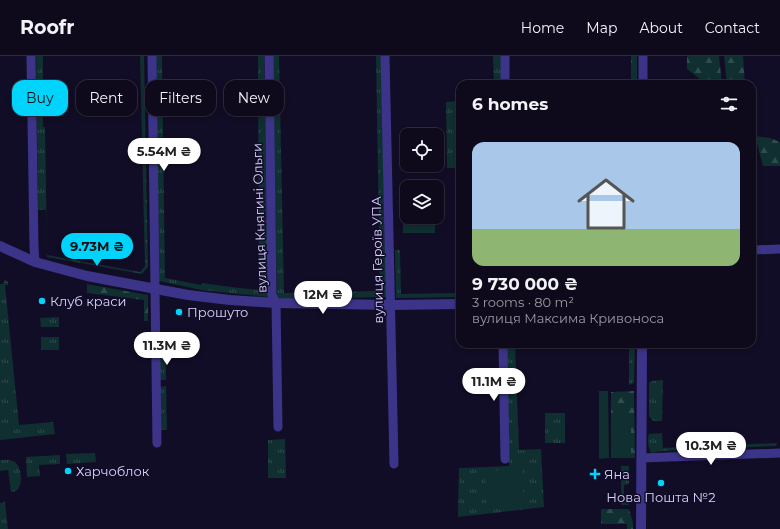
<!DOCTYPE html>
<meta charset="utf-8">
<style>
:root{--surface:#0e0a1c;--page:#171325;--text:#f1f3f6;--muted:#9b9aa3;--line:#2e2b3b;--accent:#00d3fc}
body{margin:0;font-family:Montserrat,sans-serif;background:var(--page);color:var(--text);height:100vh;display:flex;flex-direction:column;font-size:15px;white-space:nowrap}
*{box-sizing:border-box;margin:0}
p{font-size:13px;color:var(--muted)}
.icon{flex:none;width:22px;height:22px;fill:none;stroke:currentColor;stroke-width:2;stroke-linecap:round;stroke-linejoin:round}
.map{position:relative;flex:1;overflow:hidden}
.sheet{position:absolute;left:456px;top:24px;width:300px;height:268px;display:flex;flex-direction:column;background:var(--surface);border-radius:12px;box-shadow:0 2px 6px #0003,0 0 0 1px var(--line)}
.sheet>*{flex:none}
.hud{position:absolute;left:12px;top:24px;width:380px;height:36px;display:flex;gap:8px}
.controls{position:absolute;left:400px;top:72px;display:grid;gap:8px}
.controls a{display:grid;place-items:center;width:44px;height:44px;border-radius:8px;background:var(--surface);box-shadow:0 2px 6px #0003,0 0 0 1px var(--line);font-size:20px}
.price{position:absolute;translate:-50% -34px;padding:0 9px;border-radius:14px;background:#fff;color:#222;font-size:13px;line-height:26px;filter:drop-shadow(0 1px 2px #0008)}
.price::after{content:'';position:absolute;left:50%;top:24px;width:12px;height:9px;margin-left:-6px;background:inherit;clip-path:polygon(0 0,100% 0,50% 100%)}
.price.current{background:var(--accent);color:#111}
ul{padding:0;list-style:none}
li{display:grid;align-content:center;gap:8px;height:212px;padding:0 16px}
li span{display:grid;place-items:center;height:124px;border-radius:12px;color:#555}
li>.icon{margin-inline-start:auto}
span .icon{width:72px;height:72px;fill:#fffc;stroke-width:1}
li b{font-size:17px}
h2{display:flex;justify-content:space-between;align-items:center;height:48px;padding:0 16px;font-size:17px}
.pill{padding:0 14px;border-radius:12px;background:var(--surface);box-shadow:0 2px 6px #0003,0 0 0 1px var(--line);font-size:14px;line-height:36px}
.pill.current{background:var(--accent);color:#111}
header{display:flex;align-items:center;gap:24px;box-sizing:border-box;height:56px;padding:0 20px;background:var(--surface);border-bottom:1px solid var(--line)}
header strong{font-size:19px}
nav{display:flex;gap:22px;margin-inline-start:auto;font-size:14px}
.map>svg:first-child{display:block}
.grass{fill:url(#grass-tufts)}
.forest{fill:url(#forest-firs)}
.garden{fill:#0f2f30}
.lines{fill:none;stroke-linecap:round;stroke-linejoin:round}
.minor{stroke:#3c3489;stroke-width:9}
.tertiary{stroke:#3c3489;stroke-width:10}
.poi-dot{fill:#00d3fc;stroke:#120d26;stroke-width:1.5}
.labels{text-anchor:middle;stroke-width:3;stroke-linejoin:round;paint-order:stroke}
.street-label{font-size:13px;fill:#d9d1ff;stroke:#120d26}
.poi-label{font-size:13px;fill:#d9d1ff;stroke:#120d26;text-anchor:start}
</style>
<header>
<strong>Roofr</strong>
<nav><a>Home</a><a>Map</a><a>About</a><a>Contact</a></nav>
</header>
<div class="map">
<svg width="780" height="473" viewBox="0 0 780 473">
<defs>
<pattern id="grass-tufts" width="24" height="20" patternUnits="userSpaceOnUse"><rect width="24" height="20" fill="#0f2f30"/><path d="M3 7l-1-3M5 7V3M7 7l1-3M15 17l-1-3M17 17v-4M19 17l1-3" fill="none" stroke="#314c4f"/></pattern>
<pattern id="forest-firs" width="22" height="20" patternUnits="userSpaceOnUse"><rect width="22" height="20" fill="#0f2f30"/><path d="M5 1l3.5 6h-7zM16 11l3.5 6h-7z" fill="#314c4f"/></pattern>
</defs>
<rect width="100%" height="100%" fill="#120d26"/>
<!-- grass -->
<g class="grass">
<path d="M 36,0 L 43,0 L 43,71 L 45,71 L 47,199 L 140,216 L 145,210 L 140,0 L 144,0 L 148,211 L 142,218 L 47,201 L 46,154 L 38,154 Z"/>
<path d="M 156,0 L 162,0 L 165,222 L 201,229 L 202,227 L 231,231 L 259,234 L 258,0 L 264,0 L 268,241 L 201,234 L 159,225 Z"/>
<path d="M 272,0 L 279,0 L 284,237 L 380,235 L 376,0 L 381,0 L 386,241 L 277,243 Z"/>
<path d="M 493,0 L 503,0 L 503,28 L 494,28 Z"/>
<rect x="631" y="0" width="6" height="28"/>
<path d="M 460,45 L 460,112 L 447,112 L 446,46 Z"/>
<path d="M 395,194 L 400,194 L 401,238 L 460,237 L 460,241 L 396,242 Z"/>
<path d="M 5,224 L 8,226 L 8,229 L 5,229 L 19,369 L 53,366 L 55,378 L 0,384 L 0,228 L 3,228 Z"/>
<path d="M 59,261 L 59,271 L 41,271 L 40,262 Z"/>
<path d="M 159,277 L 165,277 L 166,324 L 160,324 Z"/>
<rect x="41" y="281" width="18" height="13"/>
<path d="M 506,288 L 515,288 L 519,394 L 541,393 L 544,451 L 458,461 L 459,412 L 509,410 Z"/>
<path d="M 629,288 L 635,288 L 634,327 L 629,329 Z"/>
<path d="M 663,324 L 662,365 L 653,365 L 649,360 L 649,327 L 652,325 Z"/>
<path d="M 166,330 L 167,374 L 161,374 L 160,331 Z"/>
<rect x="545" y="357" width="20" height="30"/>
<path d="M 662,377 L 663,392 L 777,387 L 776,390 L 662,395 L 651,397 C 648,391 647,384 649,378 Z"/>
<path d="M 285,383 L 286,422 L 268,422 L 268,384 Z"/>
<path d="M 95,397 L 96,406 L 67,408 L 66,398 Z"/>
<path d="M 60,399 L 60,408 L 39,409 L 40,420 L 27,421 L 26,401 Z"/>
<path d="M 0,404 C 4,404 9,403 13,405 C 21,408 23,425 19,431 C 17,435 14,436 11,436 L 8,414 L 0,415 Z"/>
<path d="M 621,410 L 629,410 L 629,428 L 624,429 L 624,442 L 629,443 L 629,449 L 621,449 Z"/>
<path d="M 5,446 L 8,473 L 0,473 L 0,447 Z"/>
</g>
<!-- forest -->
<g class="forest">
<path d="M 687,0 L 719,0 L 722,28 L 706,28 L 687,13 Z"/>
<path d="M 724,0 L 743,0 L 745,28 L 727,28 Z"/>
<path d="M 755,80 L 770,82 L 780,86 L 780,110 L 763,110 Z"/>
<path d="M 87,228 L 148,239 L 148,265 L 144,265 L 144,244 L 87,237 Z"/>
<path d="M 634,335 L 635,402 L 631,402 L 631,357 L 611,357 L 611,336 Z"/>
<path d="M 601,453 L 629,453 L 633,467 L 633,473 L 627,473 L 627,468 L 601,468 Z"/>
</g>
<!-- garden -->
<g class="garden">
<path d="M 435,161 L 435,177 L 403,177 L 403,162 Z"/>
<path d="M 599,335 L 608,335 L 609,402 L 599,403 Z"/>
<rect x="611" y="357" width="20" height="45"/>
<path d="M 522,413 L 524,449 L 487,452 L 485,415 Z"/>
</g>
<g class="lines">
<!-- minor -->
<g class="minor">
<path d="M 31,0 L 34,191 L 35,206"/>
<path d="M 152,0 L 157,387"/>
<path d="M 269,0 L 272,239 L 276,247 L 278,371"/>
<path d="M 385,0 L 394,408"/>
<path d="M 505,0 L 505,28"/>
<path d="M 643,28 L 643,0"/>
<path d="M 752,194 L 780,193"/>
<path d="M 503,288 L 505,403"/>
<path d="M 642,402 L 780,397"/>
</g>
<!-- tertiary -->
<g class="tertiary">
<path d="M 0,190 L 35,206 L 87,220 L 188,239 L 230,244 L 276,247 L 391,249 L 460,248"/>
<path d="M 641,473 L 642,288"/>
</g>
</g>
<!-- markers -->
<g class="poi-dot">
<circle cx="42" cy="245" r="4"/>
<circle cx="179" cy="256" r="4"/>
<circle cx="68" cy="415" r="4"/>
<path d="M593 412h4v4h4v4h-4v4h-4v-4h-4v-4h4z"/>
<circle cx="661" cy="427" r="4"/>
</g>
<g class="labels">
<!-- street labels -->
<g class="street-label">
<text transform="translate(259 162) rotate(-92)" y="5">вулиця Княгині Ольги</text>
<text transform="translate(377 204) rotate(-91)" y="5">вулиця Героїв УПА</text>
</g>
<!-- poi labels -->
<g class="poi-label">
<text x="50" y="250">Клуб краси</text>
<text x="187" y="261">Прошуто</text>
<text x="76" y="420">Харчоблок</text>
<text x="604" y="423">Яна</text>
<text x="661" y="446" text-anchor="middle">Нова Пошта №2</text>
</g>
</g>
</svg>
<div class="controls">
<a><svg class="icon" aria-label="locate" viewBox="0 0 24 24"><circle cx="12" cy="12" r="6"/><path d="M12 2v4M12 18v4M2 12h4M18 12h4"/></svg></a>
<a><svg class="icon" aria-label="layers" viewBox="0 0 24 24"><path d="M12 4l9 5-9 5-9-5zM3 14l9 5 9-5"/></svg></a>
</div>
<b class="price" style="left:164px;top:116px">5.54M ₴</b>
<b class="price current" style="left:97px;top:211px">9.73M ₴</b>
<b class="price" style="left:323px;top:259px">12M ₴</b>
<b class="price" style="left:167px;top:310px">11.3M ₴</b>
<b class="price" style="left:494px;top:346px">11.1M ₴</b>
<b class="price" style="left:711px;top:410px">10.3M ₴</b>
<div class="hud">
<a class="pill current">Buy</a>
<a class="pill">Rent</a>
<a class="pill">Filters</a>
<a class="pill">New</a>
</div>
<section class="sheet">
<h2>6 homes<svg class="icon" aria-label="filters" viewBox="0 0 24 24"><path d="M4 7h16M4 17h16"/><circle cx="9" cy="7" r="2"/><circle cx="15" cy="17" r="2"/></svg></h2>
<ul>
<li><span style="background:linear-gradient(#a9c7e8 70%,#8fb573 0)"><svg class="icon" aria-label="home" viewBox="0 0 24 24"><path d="M3 11l9-7 9 7M6 9v11h12V9"/></svg></span><div><b>9 730 000 ₴</b><p>3 rooms · 80 m²</p><p>вулиця Максима Кривоноса</p></div></li>
</ul>
</section>
</div>
